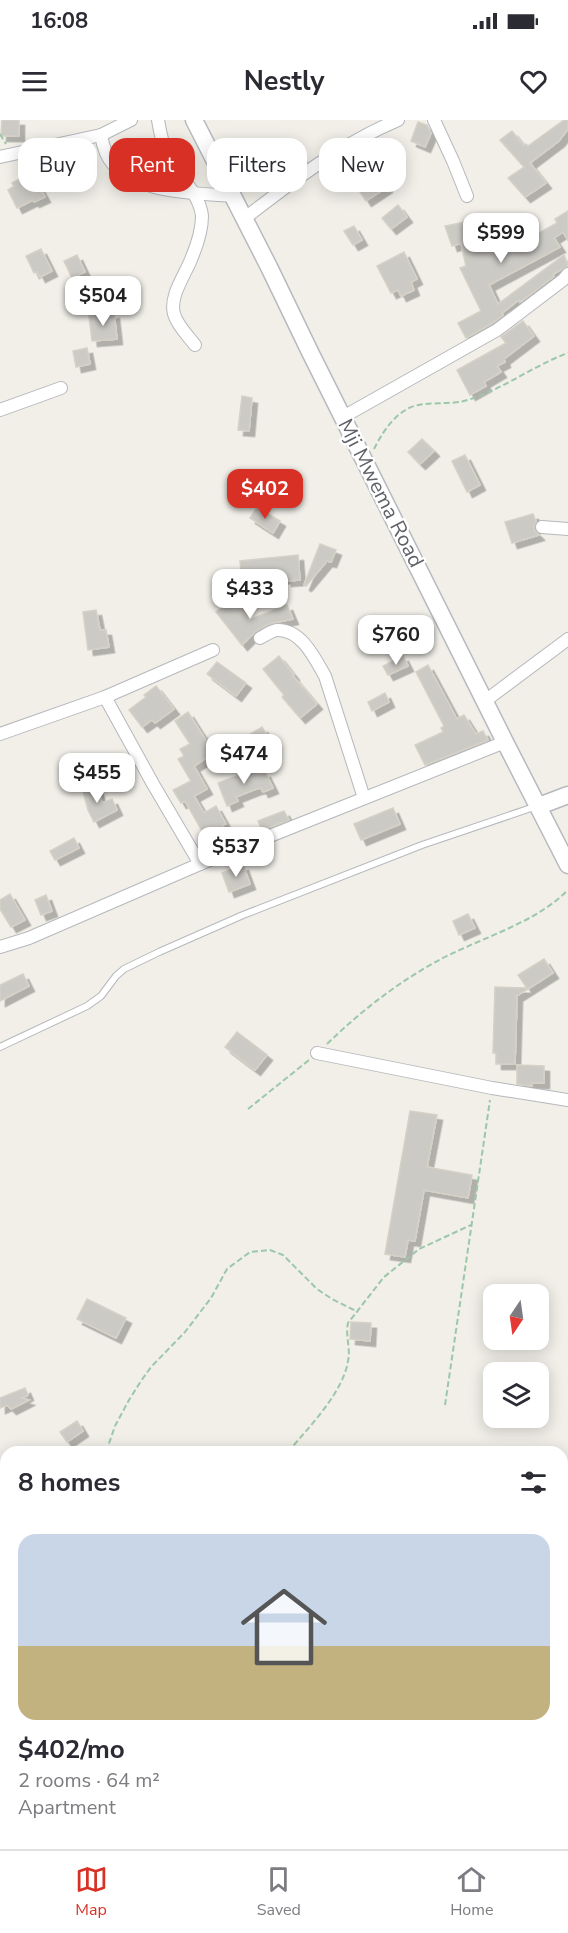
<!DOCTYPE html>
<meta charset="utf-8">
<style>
:root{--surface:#fff;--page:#f2f2f3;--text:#2b2b33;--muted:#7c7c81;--line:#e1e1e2;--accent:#d93025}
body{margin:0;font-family:"Nunito Sans",sans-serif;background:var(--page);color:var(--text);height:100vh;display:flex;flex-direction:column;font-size:22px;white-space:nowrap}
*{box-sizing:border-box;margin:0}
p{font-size:20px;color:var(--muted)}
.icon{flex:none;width:33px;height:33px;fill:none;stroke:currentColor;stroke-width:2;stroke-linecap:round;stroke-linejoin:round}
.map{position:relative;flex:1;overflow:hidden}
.drawer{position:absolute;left:0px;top:1326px;width:568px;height:404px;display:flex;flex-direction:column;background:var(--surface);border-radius:18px 18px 0 0;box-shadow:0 3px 15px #0003}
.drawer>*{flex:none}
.hud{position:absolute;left:18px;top:18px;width:532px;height:54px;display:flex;gap:12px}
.needle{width:39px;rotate:193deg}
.tools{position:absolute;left:483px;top:1164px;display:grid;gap:12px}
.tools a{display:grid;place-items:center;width:66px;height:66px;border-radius:12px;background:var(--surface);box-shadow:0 3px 15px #0003;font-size:30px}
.price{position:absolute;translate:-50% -51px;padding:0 14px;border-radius:12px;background:#fff;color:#222;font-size:20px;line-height:39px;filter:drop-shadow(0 2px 3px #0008)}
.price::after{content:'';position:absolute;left:50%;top:36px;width:18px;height:14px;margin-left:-9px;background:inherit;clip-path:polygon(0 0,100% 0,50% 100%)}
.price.active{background:var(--accent);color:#fff}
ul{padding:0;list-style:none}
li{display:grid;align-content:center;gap:12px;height:318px;padding:0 18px}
li span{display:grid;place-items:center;height:186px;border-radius:18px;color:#555}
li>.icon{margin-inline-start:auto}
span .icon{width:108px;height:108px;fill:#fffc;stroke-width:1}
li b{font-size:26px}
h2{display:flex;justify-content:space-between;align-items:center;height:72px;padding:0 18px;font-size:26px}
.pill{padding:0 21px;border-radius:18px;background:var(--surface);box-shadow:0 3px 15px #0003;font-size:21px;line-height:54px}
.pill.active{background:var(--accent);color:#fff}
.status{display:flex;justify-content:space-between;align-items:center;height:42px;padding:0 30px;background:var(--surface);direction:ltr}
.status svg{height:16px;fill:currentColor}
header{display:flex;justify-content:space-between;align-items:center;height:78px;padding:0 18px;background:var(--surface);font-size:27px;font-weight:700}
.dock{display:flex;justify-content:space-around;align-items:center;height:84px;border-top:2px solid var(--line);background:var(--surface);font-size:16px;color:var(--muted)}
.dock a{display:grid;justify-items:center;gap:3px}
.dock .active{color:var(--accent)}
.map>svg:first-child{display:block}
.water{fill:#aadaff}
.building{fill:#cccac5;stroke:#d6d1c6;stroke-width:1.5;filter:url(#shadow)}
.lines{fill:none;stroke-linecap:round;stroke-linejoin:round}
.lane-casing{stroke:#b5b8bc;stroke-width:8}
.street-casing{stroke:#b5b8bc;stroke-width:14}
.secondary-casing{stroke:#b6babf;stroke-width:19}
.path{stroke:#9cc7a9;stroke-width:2;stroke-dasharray:6 3;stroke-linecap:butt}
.lane{stroke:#fff;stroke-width:6}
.street{stroke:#fff;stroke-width:12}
.secondary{stroke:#fff;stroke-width:16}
.labels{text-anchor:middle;stroke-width:4.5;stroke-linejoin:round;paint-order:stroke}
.street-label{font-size:21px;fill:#5f6368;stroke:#fff}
</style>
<div class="status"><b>16:08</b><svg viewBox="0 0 49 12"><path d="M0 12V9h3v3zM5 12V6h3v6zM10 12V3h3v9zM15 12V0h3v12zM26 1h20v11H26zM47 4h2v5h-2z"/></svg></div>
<header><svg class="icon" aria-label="menu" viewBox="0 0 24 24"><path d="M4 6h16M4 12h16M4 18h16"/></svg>Nestly<svg class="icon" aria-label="heart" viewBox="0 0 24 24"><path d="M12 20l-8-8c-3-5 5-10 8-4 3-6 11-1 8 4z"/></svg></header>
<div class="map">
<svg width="568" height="1729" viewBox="0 0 568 1729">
<defs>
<filter id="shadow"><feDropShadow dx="5.5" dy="5.5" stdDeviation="0" flood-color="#0004"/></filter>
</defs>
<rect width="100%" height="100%" fill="#f1efe8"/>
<!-- water -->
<path class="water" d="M 0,1422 L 6,1425 L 6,1724 L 562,1724 L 563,1487 L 568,1488 L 568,1729 L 0,1729 Z"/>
<!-- building -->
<g class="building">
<path d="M 2,0 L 19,0 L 19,16 L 1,16 Z"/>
<path d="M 564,0 L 568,0 L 568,9 L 559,21 L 530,43 L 546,63 L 525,77 L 508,58 L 524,47 L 500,20 L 512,11 L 524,26 L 526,24 L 528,26 Z"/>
<path d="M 418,2 L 427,5 L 431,13 L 425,27 L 411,21 Z"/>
<path d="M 293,23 L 303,40 L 293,46 L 289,39 L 268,50 L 262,40 Z"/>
<path d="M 371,42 L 387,67 L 366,81 L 348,54 L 352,52 L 350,49 L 359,43 L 362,48 Z"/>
<path d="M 23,57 L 24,61 L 28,59 L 30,62 L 35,59 L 45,77 L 34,82 L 33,80 L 17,88 L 8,70 L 14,66 L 12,63 Z"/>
<path d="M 398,85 L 407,97 L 391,109 L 382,98 Z"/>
<path d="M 568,91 L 568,120 L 563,112 L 554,118 L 560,127 L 489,165 L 498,184 L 564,135 L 568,146 L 553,154 L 554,156 L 520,182 L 519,180 L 502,193 L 503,195 L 492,203 L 466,218 L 458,203 L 481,191 L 460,148 L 466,146 L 461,123 L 452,126 L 445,106 L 489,97 L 496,114 L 512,107 L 519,124 L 557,103 L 555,99 Z"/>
<path d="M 354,106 L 362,120 L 353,125 L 344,111 Z"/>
<path d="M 41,129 L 52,151 L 40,157 L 37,151 L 34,153 L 26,136 Z"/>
<path d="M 404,132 L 417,159 L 411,162 L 414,170 L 401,176 L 398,170 L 391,173 L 377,146 Z"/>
<path d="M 77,135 L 85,152 L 72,158 L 64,141 Z"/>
<path d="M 114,193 L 117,219 L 92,221 L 89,196 Z"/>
<path d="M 523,201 L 534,216 L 504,239 L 505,242 L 497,246 L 501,252 L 484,262 L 486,266 L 470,275 L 457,250 L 506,223 L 501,217 Z"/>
<path d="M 87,228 L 90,244 L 76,247 L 73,231 Z"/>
<path d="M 242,276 L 252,278 L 249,311 L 238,310 Z"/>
<path d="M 422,319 L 434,331 L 420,344 L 408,332 Z"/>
<path d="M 465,335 L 480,365 L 467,372 L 452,341 Z"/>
<path d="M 257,387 L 280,401 L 273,413 L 250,398 Z"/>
<path d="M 533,394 L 536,402 L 534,410 L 539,415 L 512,423 L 505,402 Z"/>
<path d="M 320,424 L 336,430 L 331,442 L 327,441 L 306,466 L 304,465 Z"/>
<path d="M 298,435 L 300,460 L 286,461 L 286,458 L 242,463 L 240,441 Z"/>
<path d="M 233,479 L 249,500 L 287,485 L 293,499 L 268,504 L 256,511 L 242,525 L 216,492 Z"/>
<path d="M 96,490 L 100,510 L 106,510 L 109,527 L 88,530 L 83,492 Z"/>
<path d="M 279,536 L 294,555 L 293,556 L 317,584 L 300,598 L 282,577 L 284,575 L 263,549 Z"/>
<path d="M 403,536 L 408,546 L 388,555 L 383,546 Z"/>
<path d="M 217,542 L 246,563 L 236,576 L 207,554 Z"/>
<path d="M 428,545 L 457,599 L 464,595 L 476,614 L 483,611 L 488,620 L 425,645 L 415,625 L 443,612 L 441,608 L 444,606 L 416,552 Z"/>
<path d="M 156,566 L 174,589 L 155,603 L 152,600 L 142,607 L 129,590 L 146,577 L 144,575 Z"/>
<path d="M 385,573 L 389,582 L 372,591 L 368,582 Z"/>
<path d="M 188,592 L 214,633 L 194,646 L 207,669 L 194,676 L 204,693 L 216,686 L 226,704 L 222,705 L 229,718 L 211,727 L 185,681 L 181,683 L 173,670 L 191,661 L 178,639 L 184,636 L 180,629 L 190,624 L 175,601 Z"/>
<path d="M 262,607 L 272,623 L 247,639 L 236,623 Z"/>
<path d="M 256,649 L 259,654 L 265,652 L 273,668 L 263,672 L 261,668 L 256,669 L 236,677 L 238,681 L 227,686 L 218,663 Z"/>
<path d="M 96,664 L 102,683 L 112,679 L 117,690 L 94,702 L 88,690 L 82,668 Z"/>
<path d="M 393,688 L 400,704 L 361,720 L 354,704 Z"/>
<path d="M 284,691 L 289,700 L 262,710 L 258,701 Z"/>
<path d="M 74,718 L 79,728 L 55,740 L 50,731 Z"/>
<path d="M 243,745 L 250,764 L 229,772 L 222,753 Z"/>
<path d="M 10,774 L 25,800 L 11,807 L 0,789 L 0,780 Z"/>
<path d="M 46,775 L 52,791 L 41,795 L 35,780 Z"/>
<path d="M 468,794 L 475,808 L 459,815 L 453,801 Z"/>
<path d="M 544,839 L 553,853 L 515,877 L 517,876 L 515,944 L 496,944 L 496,933 L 493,933 L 495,867 L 527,868 L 518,855 Z"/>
<path d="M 23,854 L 29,866 L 0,881 L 0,865 Z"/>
<path d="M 237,912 L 267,935 L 255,950 L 225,927 Z"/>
<path d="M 517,945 L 544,946 L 544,963 L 532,963 L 532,966 L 517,964 Z"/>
<path d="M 410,991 L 437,995 L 427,1047 L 472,1055 L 468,1078 L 424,1070 L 415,1121 L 408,1120 L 405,1137 L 385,1134 Z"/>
<path d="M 87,1179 L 126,1198 L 116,1218 L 77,1199 Z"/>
<path d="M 351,1202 L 371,1203 L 370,1221 L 350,1219 Z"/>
<path d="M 25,1268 L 28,1275 L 22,1278 L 29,1280 L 11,1289 L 7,1285 L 0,1288 L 0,1278 Z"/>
<path d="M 77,1301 L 83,1311 L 67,1322 L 60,1312 Z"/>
</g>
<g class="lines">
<!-- lane casing -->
<g class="lane-casing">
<path id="lane" d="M 0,927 L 87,886 L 101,876 L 116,856 L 124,849 L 159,832 L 243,795 L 422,725 L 537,686"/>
</g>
<!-- street casing -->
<g class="street-casing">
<g id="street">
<path d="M 158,0 C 160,12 162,24 168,36 C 178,55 200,74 202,96 C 202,109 197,125 192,137 C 186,154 169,175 174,194 C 177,205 188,216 195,225"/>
<path d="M 434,0 L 453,41 L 467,76"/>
<path d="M 101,15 C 102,21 104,28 106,33 C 124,74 196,73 233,76"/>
<path d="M 0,37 L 101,15 L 131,0"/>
<path d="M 245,98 C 293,61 341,24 398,0"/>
<path d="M 0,290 L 61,268"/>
<path d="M 343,297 L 497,210 L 563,160 L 568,154"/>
<path d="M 542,407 L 568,409"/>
<path d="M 260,518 C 266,515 272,510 278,510 C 302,510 315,539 325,556 L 364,678"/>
<path d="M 105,577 L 153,664 L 200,744"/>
<path d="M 485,581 L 568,519"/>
<path d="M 0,614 L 105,577 L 213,530"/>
<path d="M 0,827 L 29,818 L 200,744 L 505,622"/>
<path d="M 317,933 L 492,968 L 568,980"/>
</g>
</g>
<!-- secondary casing -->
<g class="secondary-casing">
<g id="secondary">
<path d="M 194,0 L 269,147 L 310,232 L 505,622 L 568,745"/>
<path d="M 539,686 L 568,675"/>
</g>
</g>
<!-- path -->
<g class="path">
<path d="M 0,14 L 6,24"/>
<path d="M 374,329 C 382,313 393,296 409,288 C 423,281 448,285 464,281 C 501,271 532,246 568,233"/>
<path d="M 327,924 C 359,893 393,866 432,844 C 475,819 532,806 568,770"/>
<path d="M 248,989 L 309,940"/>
<path d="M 445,1285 L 490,980"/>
<path d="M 106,1332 L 115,1306 L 129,1280 L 141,1261 L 151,1247 L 185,1212 L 211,1178 L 227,1149 L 250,1132 L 270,1130 L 283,1135 L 317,1169 L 332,1179 L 358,1192"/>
<path d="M 288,1332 C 308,1308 343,1273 348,1241 C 351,1228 345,1216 348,1203 L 384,1157 L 419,1129 L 471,1105"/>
</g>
<!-- lane -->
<use href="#lane" class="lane"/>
<!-- street -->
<use href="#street" class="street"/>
<!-- secondary -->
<use href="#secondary" class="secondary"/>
</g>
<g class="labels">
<!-- street labels -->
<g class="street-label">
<text transform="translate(381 373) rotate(63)" y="7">Mji Mwema Road</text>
</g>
</g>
</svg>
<div class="tools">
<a><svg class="needle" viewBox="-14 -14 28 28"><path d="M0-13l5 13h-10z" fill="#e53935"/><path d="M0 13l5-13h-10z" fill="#7c7c81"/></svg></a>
<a><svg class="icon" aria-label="layers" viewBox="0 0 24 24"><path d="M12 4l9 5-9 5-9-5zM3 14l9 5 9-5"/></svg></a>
</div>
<b class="price" style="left:501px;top:144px">$599</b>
<b class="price" style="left:103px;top:207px">$504</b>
<b class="price active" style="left:265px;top:400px">$402</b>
<b class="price" style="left:250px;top:500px">$433</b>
<b class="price" style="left:396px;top:546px">$760</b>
<b class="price" style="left:244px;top:665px">$474</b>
<b class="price" style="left:97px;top:684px">$455</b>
<b class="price" style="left:236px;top:758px">$537</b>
<div class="hud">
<a class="pill">Buy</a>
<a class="pill active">Rent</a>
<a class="pill">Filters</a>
<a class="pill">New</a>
</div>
<section class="drawer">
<h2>8 homes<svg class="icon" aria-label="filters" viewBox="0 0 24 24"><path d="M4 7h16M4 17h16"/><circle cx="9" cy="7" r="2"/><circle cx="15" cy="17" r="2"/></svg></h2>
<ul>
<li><span style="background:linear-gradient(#c9d6e8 60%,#c2b280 0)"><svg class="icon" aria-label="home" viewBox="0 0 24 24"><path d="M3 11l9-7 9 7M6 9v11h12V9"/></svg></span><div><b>$402/mo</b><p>2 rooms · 64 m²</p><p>Apartment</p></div></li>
</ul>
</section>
</div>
<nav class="dock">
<a class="active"><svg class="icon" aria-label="map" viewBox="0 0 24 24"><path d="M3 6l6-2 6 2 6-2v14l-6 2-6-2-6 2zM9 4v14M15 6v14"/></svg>Map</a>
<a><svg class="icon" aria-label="saved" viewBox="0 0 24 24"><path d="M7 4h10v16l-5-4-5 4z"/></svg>Saved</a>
<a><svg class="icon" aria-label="home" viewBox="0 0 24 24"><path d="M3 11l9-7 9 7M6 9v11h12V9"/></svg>Home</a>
</nav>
